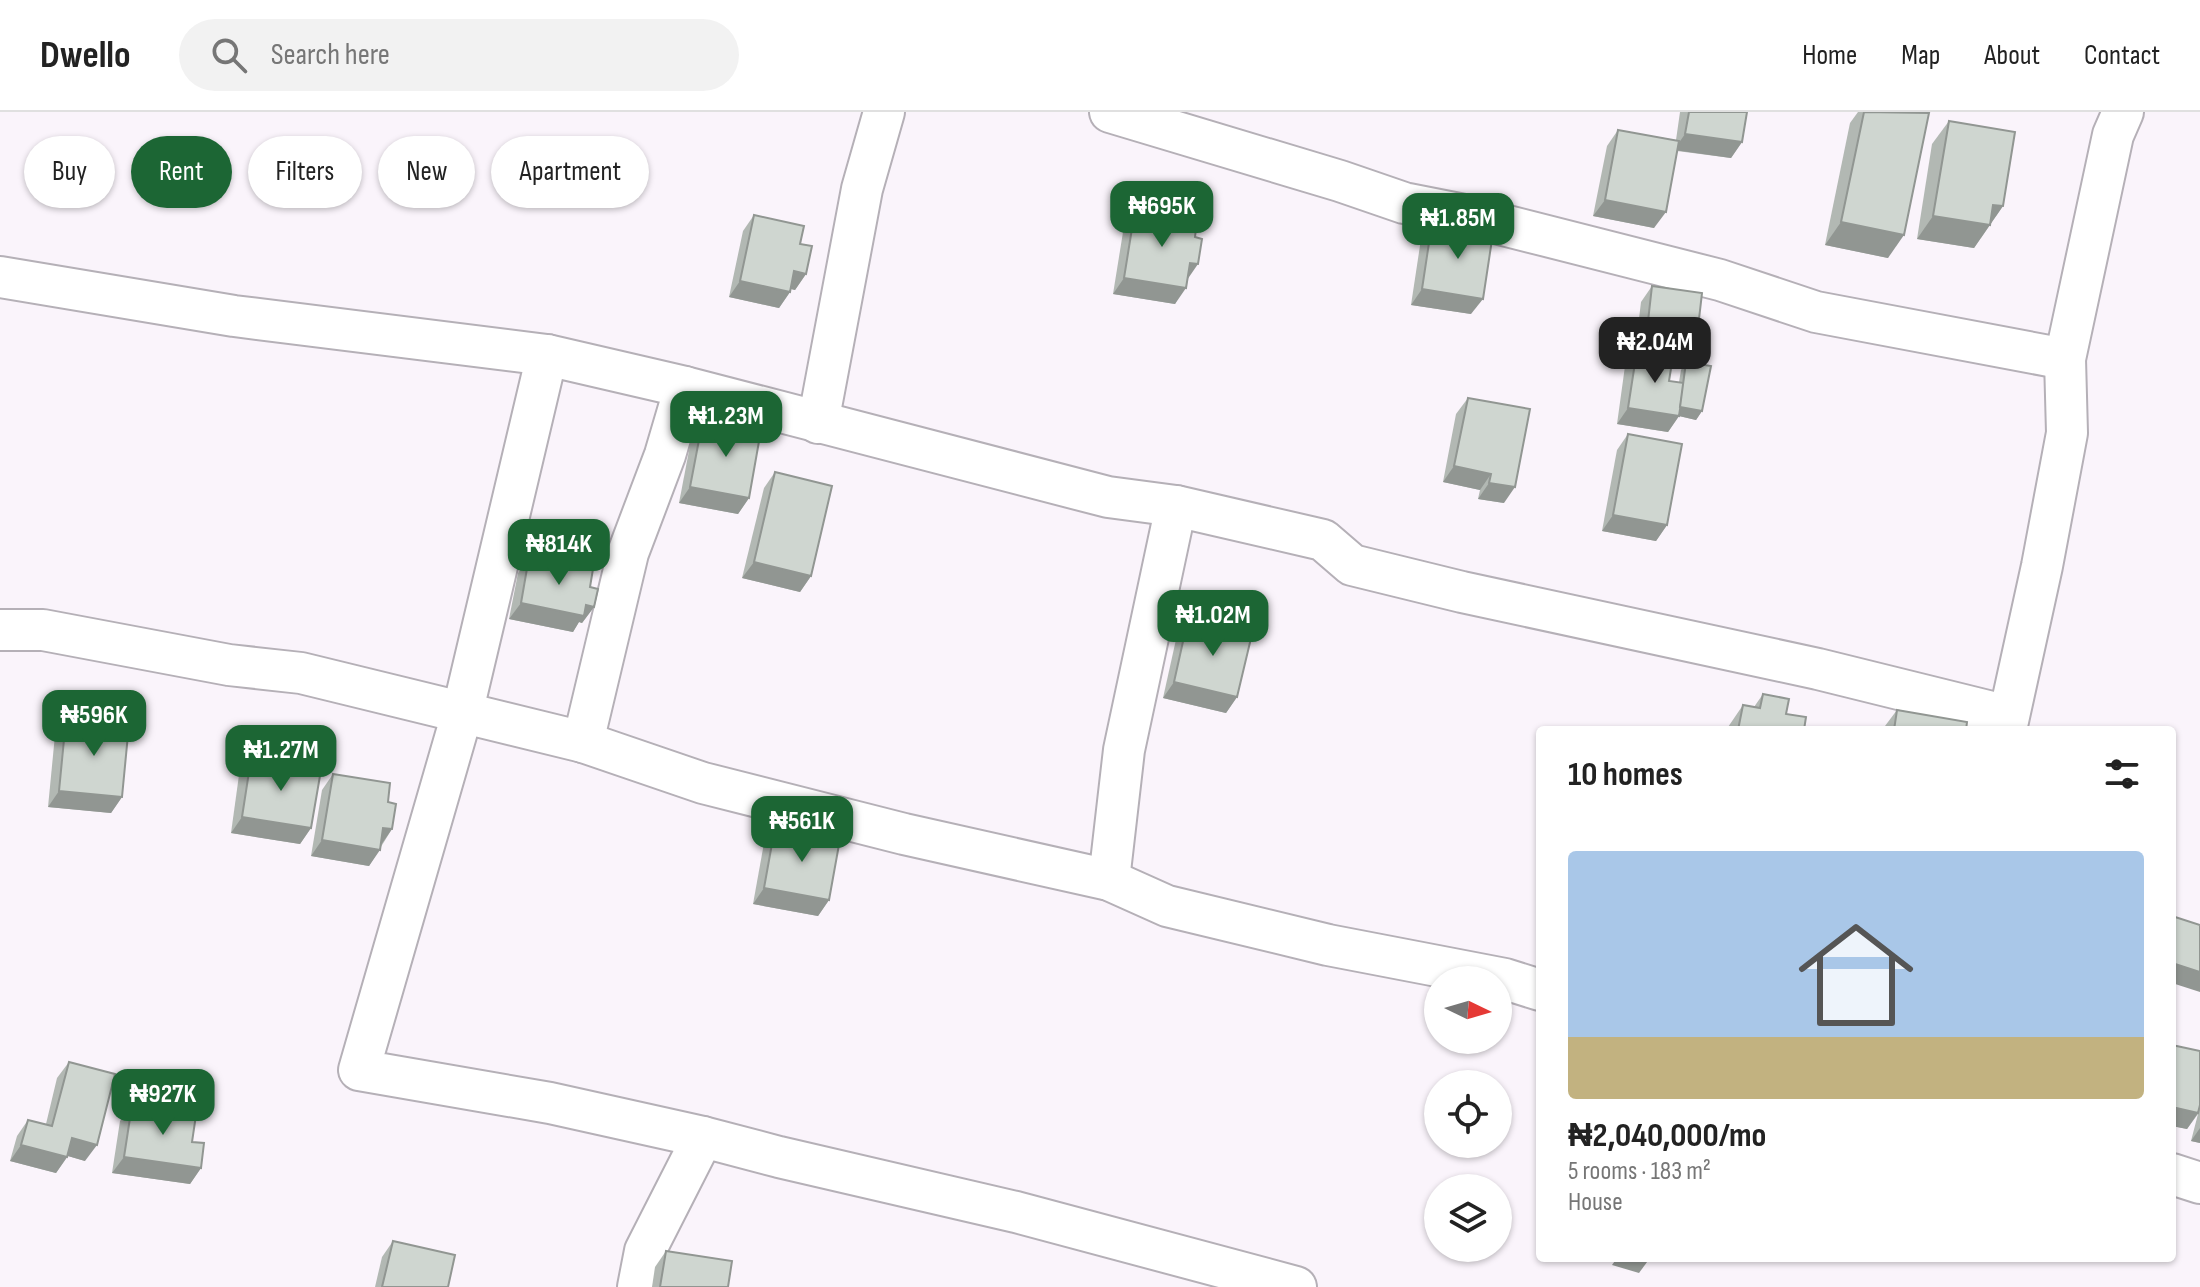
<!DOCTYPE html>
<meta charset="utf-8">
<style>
:root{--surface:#fff;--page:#f2f2f2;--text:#222;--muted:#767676;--line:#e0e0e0;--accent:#1c6634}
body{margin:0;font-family:"Sofia Sans Condensed",sans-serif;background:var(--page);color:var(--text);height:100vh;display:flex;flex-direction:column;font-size:30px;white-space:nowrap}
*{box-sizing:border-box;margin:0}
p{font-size:26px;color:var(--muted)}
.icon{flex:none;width:44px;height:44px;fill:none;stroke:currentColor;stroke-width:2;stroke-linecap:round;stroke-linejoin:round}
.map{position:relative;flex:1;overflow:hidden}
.sheet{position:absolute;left:1536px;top:614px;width:640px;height:536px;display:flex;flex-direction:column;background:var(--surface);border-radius:8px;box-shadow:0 2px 6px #0004}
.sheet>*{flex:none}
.guide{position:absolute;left:24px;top:24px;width:760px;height:72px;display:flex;gap:16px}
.needle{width:52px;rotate:95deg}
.tools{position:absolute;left:1424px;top:854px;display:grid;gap:16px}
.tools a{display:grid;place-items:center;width:88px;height:88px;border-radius:50%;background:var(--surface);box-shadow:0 2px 6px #0004;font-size:40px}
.price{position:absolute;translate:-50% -68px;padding:0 18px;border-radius:16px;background:var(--accent);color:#fff;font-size:26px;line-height:52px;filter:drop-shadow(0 2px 4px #0008)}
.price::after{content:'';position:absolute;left:50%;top:48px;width:24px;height:18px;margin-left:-12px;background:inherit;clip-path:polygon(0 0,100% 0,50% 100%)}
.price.active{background:#222;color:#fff}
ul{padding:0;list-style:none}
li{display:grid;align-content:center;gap:16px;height:424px;padding:0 32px}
li span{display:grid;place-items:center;height:248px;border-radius:8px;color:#555}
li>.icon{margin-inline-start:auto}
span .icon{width:144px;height:144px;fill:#fffc;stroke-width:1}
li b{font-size:34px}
h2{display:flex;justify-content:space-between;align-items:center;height:96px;padding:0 32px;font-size:34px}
.tag{padding:0 28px;border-radius:36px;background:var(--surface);box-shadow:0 2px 6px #0004;font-size:28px;line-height:72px}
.tag.active{background:var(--accent);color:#fff}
header{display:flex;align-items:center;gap:48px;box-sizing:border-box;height:112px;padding:0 40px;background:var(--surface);border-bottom:2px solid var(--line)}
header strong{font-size:38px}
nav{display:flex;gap:44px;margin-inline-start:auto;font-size:28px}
.search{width:560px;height:72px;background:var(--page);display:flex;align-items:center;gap:20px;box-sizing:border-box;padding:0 28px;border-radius:44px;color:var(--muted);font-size:30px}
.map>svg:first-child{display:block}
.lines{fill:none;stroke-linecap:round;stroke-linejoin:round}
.minor-casing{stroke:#b5b0b7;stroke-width:44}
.minor{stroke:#fff;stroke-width:40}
.wall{fill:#b2b8b3}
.shaded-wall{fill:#919692}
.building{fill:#cfd6d0;stroke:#919692;stroke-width:2}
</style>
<header>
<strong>Dwello</strong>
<div class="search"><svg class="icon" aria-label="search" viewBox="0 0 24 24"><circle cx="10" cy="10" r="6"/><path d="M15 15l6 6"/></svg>Search here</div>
<nav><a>Home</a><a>Map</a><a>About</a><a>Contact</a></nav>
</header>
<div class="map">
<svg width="2200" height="1175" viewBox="0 0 2200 1175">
<rect width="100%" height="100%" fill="#faf4fb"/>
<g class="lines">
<!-- minor casing -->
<g class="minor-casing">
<g id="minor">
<path d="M 1110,0 L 1340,69 L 1404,91 L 1460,102 L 1720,168 L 1816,200 L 2065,247"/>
<path d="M 0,165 L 234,204 L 547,243 L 685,275 L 1108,385 L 1176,394 L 1323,428 L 1352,453 L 1462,480 L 1818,557 L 2008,604"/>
<path d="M 547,243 L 462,602 L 359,958 L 550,991 L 703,1025 L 779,1045 L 1016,1100 L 1296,1175"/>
<path d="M 818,311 L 862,77 L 884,0"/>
<path d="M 0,518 L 43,518 L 229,553 L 301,561 L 583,630 L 703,671 L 904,722 L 1109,768 L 1167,794 L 1328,833 L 1505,867 L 1540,878"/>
<path d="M 2006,618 L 2042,454 L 2067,321 L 2065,247 L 2113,23 L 2123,0"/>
<path d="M 583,630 L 628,441 L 665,343 L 685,275"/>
<path d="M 1109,768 L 1124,638 L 1176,394"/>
<path d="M 2172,1062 L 2200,1071"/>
<path d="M 638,1175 L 645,1139 L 703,1025"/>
</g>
</g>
<!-- minor -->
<use href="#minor" class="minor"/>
</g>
<!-- wall -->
<g class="wall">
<path d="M 1680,0 L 1747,0 L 1742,30 L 1731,46 L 1677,39 L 1654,116 L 1593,104 L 1607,34 L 1618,18 L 1676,28 Z"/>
<path d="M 1858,0 L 1925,0 L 1888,146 L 1825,133 L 1850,11 Z"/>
<path d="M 1949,9 L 2003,94 L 1974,136 L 1917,127 L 1932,32 Z"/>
<path d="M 1135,98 L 1187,168 L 1175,192 L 1113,182 L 1124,114 Z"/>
<path d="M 754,103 L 800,132 L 806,162 L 795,178 L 791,177 L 790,180 L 779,196 L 729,185 L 743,119 Z"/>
<path d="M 1432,111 L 1471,202 L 1411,193 L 1421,127 Z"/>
<path d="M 1652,174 L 1696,233 L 1684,249 L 1672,248 L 1669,269 L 1679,270 L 1681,258 L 1686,250 L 1702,299 L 1696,308 L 1679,304 L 1668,320 L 1617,312 L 1625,254 L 1635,240 L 1641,190 Z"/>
<path d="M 1468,286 L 1504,391 L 1478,387 L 1480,378 L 1443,370 L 1456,302 Z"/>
<path d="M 703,307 L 749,386 L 738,402 L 679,391 L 692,323 Z"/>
<path d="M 1628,322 L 1667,413 L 1656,429 L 1602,419 L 1617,338 Z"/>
<path d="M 775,360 L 811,464 L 800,480 L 742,466 L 764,376 Z"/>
<path d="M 529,445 L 590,475 L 594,495 L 582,511 L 579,510 L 573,520 L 509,507 L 518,461 Z"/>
<path d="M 1188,507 L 1237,585 L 1226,601 L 1163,586 L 1177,523 Z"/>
<path d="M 1763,582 L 1786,602 L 1804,618 L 1726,618 L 1743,593 L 1754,595 Z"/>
<path d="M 1897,598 L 1966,618 L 1885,618 L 1885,614 Z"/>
<path d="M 66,607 L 122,685 L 111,701 L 48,695 L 55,623 Z"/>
<path d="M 251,647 L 311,716 L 300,732 L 231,721 L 239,663 Z"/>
<path d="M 333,662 L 388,690 L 392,717 L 369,754 L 311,744 L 322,678 Z"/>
<path d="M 775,715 L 829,788 L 818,804 L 753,792 L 764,731 Z"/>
<path d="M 2172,933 L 2200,939 L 2200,1031 L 2191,1029 L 2198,1002 L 2187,1017 L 2172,1014 Z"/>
<path d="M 69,950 L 85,1049 L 68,1044 L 56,1061 L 10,1049 L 17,1024 L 28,1008 L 46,1012 L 57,966 Z"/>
<path d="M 132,993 L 192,1030 L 201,1056 L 190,1072 L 112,1061 L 120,1009 Z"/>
<path d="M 393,1129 L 448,1175 L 375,1175 L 382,1145 Z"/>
<path d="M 666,1139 L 728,1175 L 652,1175 L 655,1155 Z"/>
</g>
<!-- shaded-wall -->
<g class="shaded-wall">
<path d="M 1685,22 L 1742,30 L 1731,46 L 1674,38 Z"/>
<path d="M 1605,88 L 1666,100 L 1654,116 L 1593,104 Z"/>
<path d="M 1993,93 L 2003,94 L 1974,136 L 1917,127 L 1933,104 Z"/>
<path d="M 1841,110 L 1904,123 L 1888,146 L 1825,133 Z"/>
<path d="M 1190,151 L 1198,152 L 1187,168 Z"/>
<path d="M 794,159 L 806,162 L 795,178 L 783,175 Z"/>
<path d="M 1124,166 L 1186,176 L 1175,192 L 1113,182 Z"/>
<path d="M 740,169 L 790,180 L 779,196 L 729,185 Z"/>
<path d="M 1422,177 L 1483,187 L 1471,202 L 1411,193 Z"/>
<path d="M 1646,227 L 1696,233 L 1684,249 L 1636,243 Z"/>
<path d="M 1679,295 L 1702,299 L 1696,308 L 1679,304 L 1668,320 L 1617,312 L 1628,296 Z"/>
<path d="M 1454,354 L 1491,362 L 1480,378 L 1443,370 Z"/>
<path d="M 1489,371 L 1515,375 L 1504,391 L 1478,387 Z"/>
<path d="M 690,375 L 749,386 L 738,402 L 679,391 Z"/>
<path d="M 1613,403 L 1667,413 L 1656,429 L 1602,419 Z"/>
<path d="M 754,450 L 811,464 L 800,480 L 742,466 Z"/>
<path d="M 521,491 L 586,493 L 594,495 L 582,511 L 579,510 L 573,520 L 509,507 Z"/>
<path d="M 1174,570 L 1237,585 L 1226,601 L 1163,586 Z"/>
<path d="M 59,679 L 122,685 L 111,701 L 48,695 Z"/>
<path d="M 242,705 L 311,716 L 300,732 L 231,721 Z"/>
<path d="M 383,716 L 392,717 L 381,733 Z"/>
<path d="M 322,728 L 380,738 L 369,754 L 311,744 Z"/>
<path d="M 764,776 L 829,788 L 818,804 L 753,792 Z"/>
<path d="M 2172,851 L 2200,860 L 2200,880 L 2172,871 Z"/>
<path d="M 2172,995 L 2198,1001 L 2187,1017 L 2172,1014 Z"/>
<path d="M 2200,1016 L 2200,1031 L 2191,1029 Z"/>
<path d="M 72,1026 L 97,1033 L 85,1049 L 61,1042 Z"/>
<path d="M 21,1033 L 67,1045 L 56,1061 L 10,1049 Z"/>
<path d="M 124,1045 L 201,1056 L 190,1072 L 112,1061 Z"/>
<path d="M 1617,1146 L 1650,1146 L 1639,1161 L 1612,1153 Z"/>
</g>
<!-- building -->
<g class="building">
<path d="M 1689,0 L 1747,0 L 1742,30 L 1685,22 Z"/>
<path d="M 1864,0 L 1929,1 L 1904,123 L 1841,110 Z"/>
<path d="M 1949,9 L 2015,20 L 2003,94 L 1993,93 L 1990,113 L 1933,104 Z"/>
<path d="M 1618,18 L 1679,29 L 1666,100 L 1605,88 Z"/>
<path d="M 1135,98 L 1197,109 L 1195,125 L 1202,127 L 1198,152 L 1190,151 L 1186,176 L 1124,166 Z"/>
<path d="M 754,103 L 804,114 L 800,132 L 812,134 L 806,162 L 794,159 L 790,180 L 740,169 Z"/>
<path d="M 1432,111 L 1493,121 L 1483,187 L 1422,177 Z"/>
<path d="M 1652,174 L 1702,181 L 1696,233 L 1646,227 Z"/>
<path d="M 1637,238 L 1673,244 L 1669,269 L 1684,271 L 1679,304 L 1628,296 Z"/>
<path d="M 1686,250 L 1711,254 L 1702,299 L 1680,295 Z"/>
<path d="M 1468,286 L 1530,297 L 1515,375 L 1489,371 L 1491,362 L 1454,354 Z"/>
<path d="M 703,307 L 761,318 L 749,386 L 690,375 Z"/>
<path d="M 1628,322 L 1682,332 L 1667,413 L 1613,403 Z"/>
<path d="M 775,360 L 832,374 L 811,464 L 754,450 Z"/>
<path d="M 529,445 L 593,457 L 590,475 L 598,477 L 594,495 L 586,493 L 584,504 L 521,491 Z"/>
<path d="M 1188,507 L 1252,522 L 1237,585 L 1174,570 Z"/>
<path d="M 1763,582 L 1789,587 L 1786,602 L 1806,605 L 1804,618 L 1738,618 L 1743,593 L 1760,596 Z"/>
<path d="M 1897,598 L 1967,610 L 1966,618 L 1894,618 Z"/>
<path d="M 66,607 L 129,612 L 122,685 L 59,679 Z"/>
<path d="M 251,647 L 321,658 L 311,716 L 242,705 Z"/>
<path d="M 333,662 L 390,671 L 388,690 L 396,692 L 392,717 L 383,716 L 380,738 L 322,728 Z"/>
<path d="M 775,715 L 840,727 L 829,788 L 764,776 Z"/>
<path d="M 2172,804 L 2200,813 L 2200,860 L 2172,851 Z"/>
<path d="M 2172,933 L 2200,939 L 2200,993 L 2198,1001 L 2172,995 Z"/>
<path d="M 69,950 L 115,962 L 97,1033 L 72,1026 L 67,1045 L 21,1033 L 28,1008 L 52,1014 Z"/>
<path d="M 132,993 L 196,1003 L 192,1030 L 204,1031 L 201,1056 L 124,1045 Z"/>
<path d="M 393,1129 L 455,1143 L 448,1175 L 382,1175 Z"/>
<path d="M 666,1139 L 732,1149 L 728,1175 L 660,1175 Z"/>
</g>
</svg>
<div class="tools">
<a><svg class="needle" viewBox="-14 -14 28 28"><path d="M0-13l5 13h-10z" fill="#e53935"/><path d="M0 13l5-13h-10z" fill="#767676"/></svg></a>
<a><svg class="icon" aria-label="locate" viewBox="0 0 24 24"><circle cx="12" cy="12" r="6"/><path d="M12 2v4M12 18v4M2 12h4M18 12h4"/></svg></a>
<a><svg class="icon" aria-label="layers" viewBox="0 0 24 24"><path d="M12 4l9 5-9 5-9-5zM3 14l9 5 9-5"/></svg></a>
</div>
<b class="price" style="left:1162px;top:137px">₦695K</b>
<b class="price" style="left:1458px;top:149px">₦1.85M</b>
<b class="price active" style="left:1655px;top:273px">₦2.04M</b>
<b class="price" style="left:726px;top:347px">₦1.23M</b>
<b class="price" style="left:559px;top:475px">₦814K</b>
<b class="price" style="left:1213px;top:546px">₦1.02M</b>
<b class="price" style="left:94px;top:646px">₦596K</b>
<b class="price" style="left:281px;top:681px">₦1.27M</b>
<b class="price" style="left:802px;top:752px">₦561K</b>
<b class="price" style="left:163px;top:1025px">₦927K</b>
<div class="guide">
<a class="tag">Buy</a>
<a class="tag active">Rent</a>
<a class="tag">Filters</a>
<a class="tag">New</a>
<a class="tag">Apartment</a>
</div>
<section class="sheet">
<h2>10 homes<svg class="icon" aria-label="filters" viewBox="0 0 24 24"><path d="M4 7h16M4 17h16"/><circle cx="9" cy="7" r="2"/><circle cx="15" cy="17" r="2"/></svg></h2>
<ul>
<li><span style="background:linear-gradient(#a9c7e8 75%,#c2b280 0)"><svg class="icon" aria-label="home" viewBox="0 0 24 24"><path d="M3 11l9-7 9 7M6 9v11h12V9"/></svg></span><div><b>₦2,040,000/mo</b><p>5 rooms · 183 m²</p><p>House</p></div></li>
</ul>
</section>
</div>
